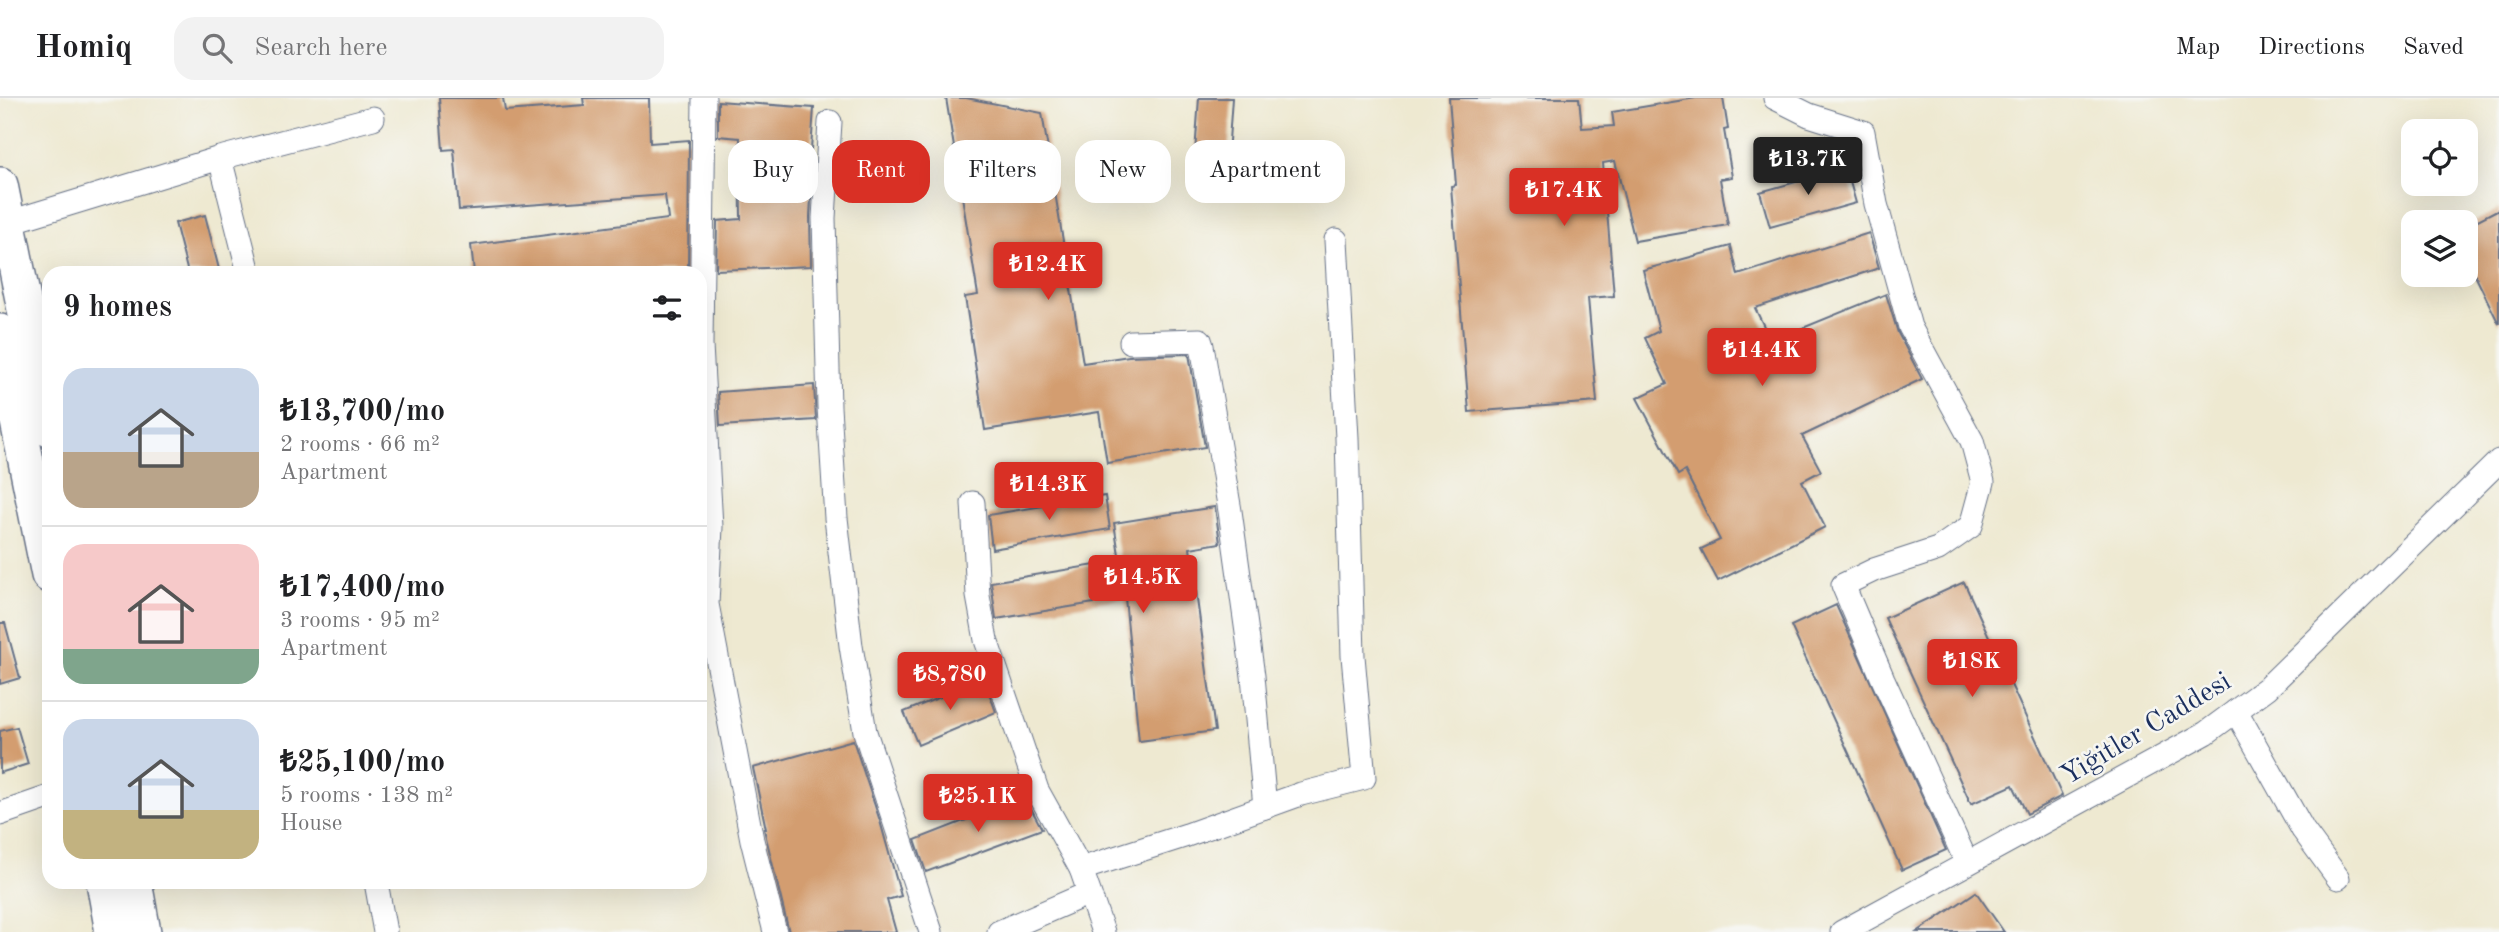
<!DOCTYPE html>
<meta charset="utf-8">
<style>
:root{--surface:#fff;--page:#f2f2f2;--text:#202124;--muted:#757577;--line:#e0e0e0;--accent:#d93025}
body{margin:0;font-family:"Old Standard TT",serif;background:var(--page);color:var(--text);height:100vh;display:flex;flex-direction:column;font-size:26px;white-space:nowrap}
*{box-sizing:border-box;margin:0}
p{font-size:23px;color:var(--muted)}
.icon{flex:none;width:38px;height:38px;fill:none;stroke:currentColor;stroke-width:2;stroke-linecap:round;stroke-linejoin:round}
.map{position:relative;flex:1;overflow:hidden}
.side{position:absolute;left:42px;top:168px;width:665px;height:623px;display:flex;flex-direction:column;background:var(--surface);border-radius:21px;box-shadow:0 7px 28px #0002}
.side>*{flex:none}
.guide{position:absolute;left:728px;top:42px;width:665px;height:63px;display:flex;gap:14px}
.buttons{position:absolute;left:2401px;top:21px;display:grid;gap:14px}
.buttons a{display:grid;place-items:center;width:77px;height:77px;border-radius:14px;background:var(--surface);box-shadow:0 7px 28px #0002;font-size:35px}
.price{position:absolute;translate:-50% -60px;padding:0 16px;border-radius:7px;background:var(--accent);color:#fff;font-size:23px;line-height:46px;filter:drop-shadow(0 2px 4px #0008)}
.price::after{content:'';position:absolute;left:50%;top:42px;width:21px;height:16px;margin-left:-10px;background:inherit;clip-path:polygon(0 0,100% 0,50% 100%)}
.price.selected{background:#222;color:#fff}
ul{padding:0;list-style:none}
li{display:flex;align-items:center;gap:21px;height:175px;padding:0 21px}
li+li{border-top:2px solid var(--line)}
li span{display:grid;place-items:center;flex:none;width:196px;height:140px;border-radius:21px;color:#555}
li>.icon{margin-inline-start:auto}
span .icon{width:84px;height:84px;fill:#fffc;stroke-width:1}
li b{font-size:30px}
h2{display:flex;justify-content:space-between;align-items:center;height:84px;padding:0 21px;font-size:30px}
.tag{padding:0 24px;border-radius:21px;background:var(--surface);box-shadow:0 7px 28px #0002;font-size:24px;line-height:63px}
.tag.selected{background:var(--accent);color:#fff}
header{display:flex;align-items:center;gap:42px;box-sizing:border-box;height:98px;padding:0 35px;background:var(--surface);border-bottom:2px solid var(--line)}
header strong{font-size:33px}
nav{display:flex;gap:38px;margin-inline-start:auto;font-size:24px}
.search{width:490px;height:63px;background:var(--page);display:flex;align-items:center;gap:18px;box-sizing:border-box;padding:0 24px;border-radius:21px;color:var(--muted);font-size:26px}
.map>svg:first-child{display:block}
.building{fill:#d39d70}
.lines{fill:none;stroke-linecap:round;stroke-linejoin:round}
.minor-casing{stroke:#657086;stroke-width:25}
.primary-casing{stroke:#657086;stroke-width:38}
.minor{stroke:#fff;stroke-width:23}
.primary{stroke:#fff;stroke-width:35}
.labels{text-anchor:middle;stroke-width:5;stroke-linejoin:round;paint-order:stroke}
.street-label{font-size:28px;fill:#1b2f5e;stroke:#f6f6f2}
</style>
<header>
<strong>Homiq</strong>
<div class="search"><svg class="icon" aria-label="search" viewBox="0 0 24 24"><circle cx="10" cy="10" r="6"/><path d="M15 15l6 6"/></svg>Search here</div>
<nav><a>Map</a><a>Directions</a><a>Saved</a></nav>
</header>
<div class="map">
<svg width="2499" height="834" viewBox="0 0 2499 834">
<rect width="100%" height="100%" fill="#f6f6f2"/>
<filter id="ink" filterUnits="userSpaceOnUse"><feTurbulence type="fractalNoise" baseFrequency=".0143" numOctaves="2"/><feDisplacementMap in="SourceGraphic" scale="14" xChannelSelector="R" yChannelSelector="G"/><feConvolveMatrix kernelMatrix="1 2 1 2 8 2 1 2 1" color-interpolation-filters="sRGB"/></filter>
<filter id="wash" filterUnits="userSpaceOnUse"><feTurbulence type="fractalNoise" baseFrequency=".00686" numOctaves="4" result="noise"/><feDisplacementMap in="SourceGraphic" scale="28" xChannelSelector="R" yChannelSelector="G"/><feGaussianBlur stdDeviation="1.57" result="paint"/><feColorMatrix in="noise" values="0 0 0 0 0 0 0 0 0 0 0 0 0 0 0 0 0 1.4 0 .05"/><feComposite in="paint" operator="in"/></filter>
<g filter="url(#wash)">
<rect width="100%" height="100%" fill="#eee9d1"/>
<g id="blocks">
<!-- building -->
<g class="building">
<path d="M 439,0 L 503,0 L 505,13 L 584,7 L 583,0 L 649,0 L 650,45 L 689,42 L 688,175 L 474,175 L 471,147 L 668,121 L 665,97 L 459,112 L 454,51 L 443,52 Z"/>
<path d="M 946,0 L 966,0 L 1042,15 L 1083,265 L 1129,258 L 1189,256 L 1205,349 L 1107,365 L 1099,314 L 985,332 L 965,199 L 978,197 Z"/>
<path d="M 1199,0 L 1232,0 L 1228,57 L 1195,55 Z"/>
<path d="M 1449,0 L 1579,0 L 1582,30 L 1614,28 L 1612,14 L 1696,0 L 1723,0 L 1728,31 L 1724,32 L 1732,79 L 1720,81 L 1728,127 L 1635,143 L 1615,63 L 1603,65 L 1614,198 L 1588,200 L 1597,304 L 1469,314 L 1451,88 L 1456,87 Z"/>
<path d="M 718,3 L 814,10 L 810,65 L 813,65 L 810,119 L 811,168 L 716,172 L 717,123 L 741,121 L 740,40 L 718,38 Z"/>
<path d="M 1846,70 L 1856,105 L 1770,129 L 1760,94 Z"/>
<path d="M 2499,111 L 2499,226 L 2466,159 L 2466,128 Z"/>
<path d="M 205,117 L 220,175 L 188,175 L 175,125 Z"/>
<path d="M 1869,135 L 1879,170 L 1755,210 L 1771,243 L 1886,196 L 1898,235 L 1922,281 L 1802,338 L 1821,373 L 1802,383 L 1825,429 L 1718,483 L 1701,451 L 1720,442 L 1685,373 L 1678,377 L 1637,300 L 1667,286 L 1645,240 L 1659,233 L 1643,172 L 1731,148 L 1738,177 Z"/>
<path d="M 814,287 L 816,322 L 720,328 L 718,294 Z"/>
<path d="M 1105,398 L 1110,431 L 992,451 L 988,417 Z"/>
<path d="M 1215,409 L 1220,445 L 1190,450 L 1215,633 L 1139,643 L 1125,500 L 996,521 L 991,484 L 1120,463 L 1114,425 Z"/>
<path d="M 1964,484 L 2062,698 L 2027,716 L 2013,687 L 1971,706 L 1885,520 Z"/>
<path d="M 1836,507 L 1946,752 L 1902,772 L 1791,528 Z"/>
<path d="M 0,525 L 5,525 L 20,580 L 0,586 Z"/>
<path d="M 984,581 L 996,614 L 918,647 L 904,614 Z"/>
<path d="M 17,629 L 28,666 L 0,675 L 0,633 Z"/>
<path d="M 853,642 L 880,723 L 901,798 L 887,802 L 896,834 L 789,834 L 766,739 L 764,731 L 766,731 L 753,670 Z"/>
<path d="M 1025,699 L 1042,731 L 926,774 L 915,742 Z"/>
<path d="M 1976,794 L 2004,834 L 1917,834 Z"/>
</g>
</g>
</g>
<g filter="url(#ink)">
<use href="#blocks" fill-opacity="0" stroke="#657086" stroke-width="2"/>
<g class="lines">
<!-- minor casing -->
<g class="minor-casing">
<g id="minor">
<path d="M 704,0 L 701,247 L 711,429 L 707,506 L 752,742 L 775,834"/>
<path d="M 1775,0 L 1809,17 L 1863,34 L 1876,106 L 1910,229 L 1972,343 L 1983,384 L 1971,428 L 1938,451 L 1874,472 L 1843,487 L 1883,581 L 1967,765"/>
<path d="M 830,24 L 824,120 L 829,309 L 836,420 L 851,548 L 865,634 L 931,834"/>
<path d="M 220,60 L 249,175"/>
<path d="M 0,127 L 220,60 L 373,20"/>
<path d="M 1131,244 L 1200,242 L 1202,248 L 1230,413 L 1253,578 L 1265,709"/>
<path d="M 973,405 L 978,498 L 986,542 L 1037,692 L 1081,771 L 1103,834"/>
<path d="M 2236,613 L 2303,732 L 2338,780"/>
<path d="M 0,716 L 49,699"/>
<path d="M 1081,771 L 1187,737 L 1301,696 L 1364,680 L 1353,558 L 1347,340 L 1336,142"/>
<path d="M 376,784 L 385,834"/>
<path d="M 999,834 L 1089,795"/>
<path d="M 1842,834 L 2206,635 L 2267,590 L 2499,363"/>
</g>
</g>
<!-- primary casing -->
<g class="primary-casing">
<g id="primary">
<path d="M 0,87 L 49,331"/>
<path d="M 0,234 L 49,477"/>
<path d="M 104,784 L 113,834"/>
<path d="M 134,784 L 143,834"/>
</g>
</g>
<!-- minor -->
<use href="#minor" class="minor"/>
<!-- primary -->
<use href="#primary" class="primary"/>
</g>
</g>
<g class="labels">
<!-- street labels -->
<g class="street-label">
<text transform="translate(2145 629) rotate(-31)" y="10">Yiğitler Caddesi</text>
</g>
</g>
</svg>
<div class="buttons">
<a><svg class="icon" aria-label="locate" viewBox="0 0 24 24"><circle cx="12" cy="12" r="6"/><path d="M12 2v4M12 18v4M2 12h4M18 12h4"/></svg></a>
<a><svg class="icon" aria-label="layers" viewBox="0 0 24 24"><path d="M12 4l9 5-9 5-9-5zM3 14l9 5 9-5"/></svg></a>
</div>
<b class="price selected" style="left:1808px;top:99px">₺13.7K</b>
<b class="price" style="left:1564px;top:130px">₺17.4K</b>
<b class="price" style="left:1048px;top:204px">₺12.4K</b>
<b class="price" style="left:1762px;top:290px">₺14.4K</b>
<b class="price" style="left:1049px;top:424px">₺14.3K</b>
<b class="price" style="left:1143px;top:517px">₺14.5K</b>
<b class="price" style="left:1972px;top:601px">₺18K</b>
<b class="price" style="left:950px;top:614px">₺8,780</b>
<b class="price" style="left:978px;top:736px">₺25.1K</b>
<div class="guide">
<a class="tag">Buy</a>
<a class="tag selected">Rent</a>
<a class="tag">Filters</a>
<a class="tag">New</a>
<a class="tag">Apartment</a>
</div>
<section class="side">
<h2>9 homes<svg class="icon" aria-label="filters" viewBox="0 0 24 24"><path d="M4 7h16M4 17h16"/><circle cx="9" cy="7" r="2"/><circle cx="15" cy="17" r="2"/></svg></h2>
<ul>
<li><span style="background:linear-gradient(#c9d6e8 60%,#b9a48a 0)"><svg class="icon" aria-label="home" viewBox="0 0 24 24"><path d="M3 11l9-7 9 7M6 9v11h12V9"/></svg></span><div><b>₺13,700/mo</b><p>2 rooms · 66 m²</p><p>Apartment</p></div></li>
<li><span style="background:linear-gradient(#f6c9c9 75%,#7fa58c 0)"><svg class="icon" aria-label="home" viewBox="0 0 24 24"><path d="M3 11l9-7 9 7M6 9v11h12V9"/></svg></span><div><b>₺17,400/mo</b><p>3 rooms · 95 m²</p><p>Apartment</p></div></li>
<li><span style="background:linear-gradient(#c9d6e8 65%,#c2b280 0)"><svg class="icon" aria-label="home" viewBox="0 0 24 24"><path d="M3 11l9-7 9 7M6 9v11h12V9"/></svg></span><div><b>₺25,100/mo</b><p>5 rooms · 138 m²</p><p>House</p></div></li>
</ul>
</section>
</div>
